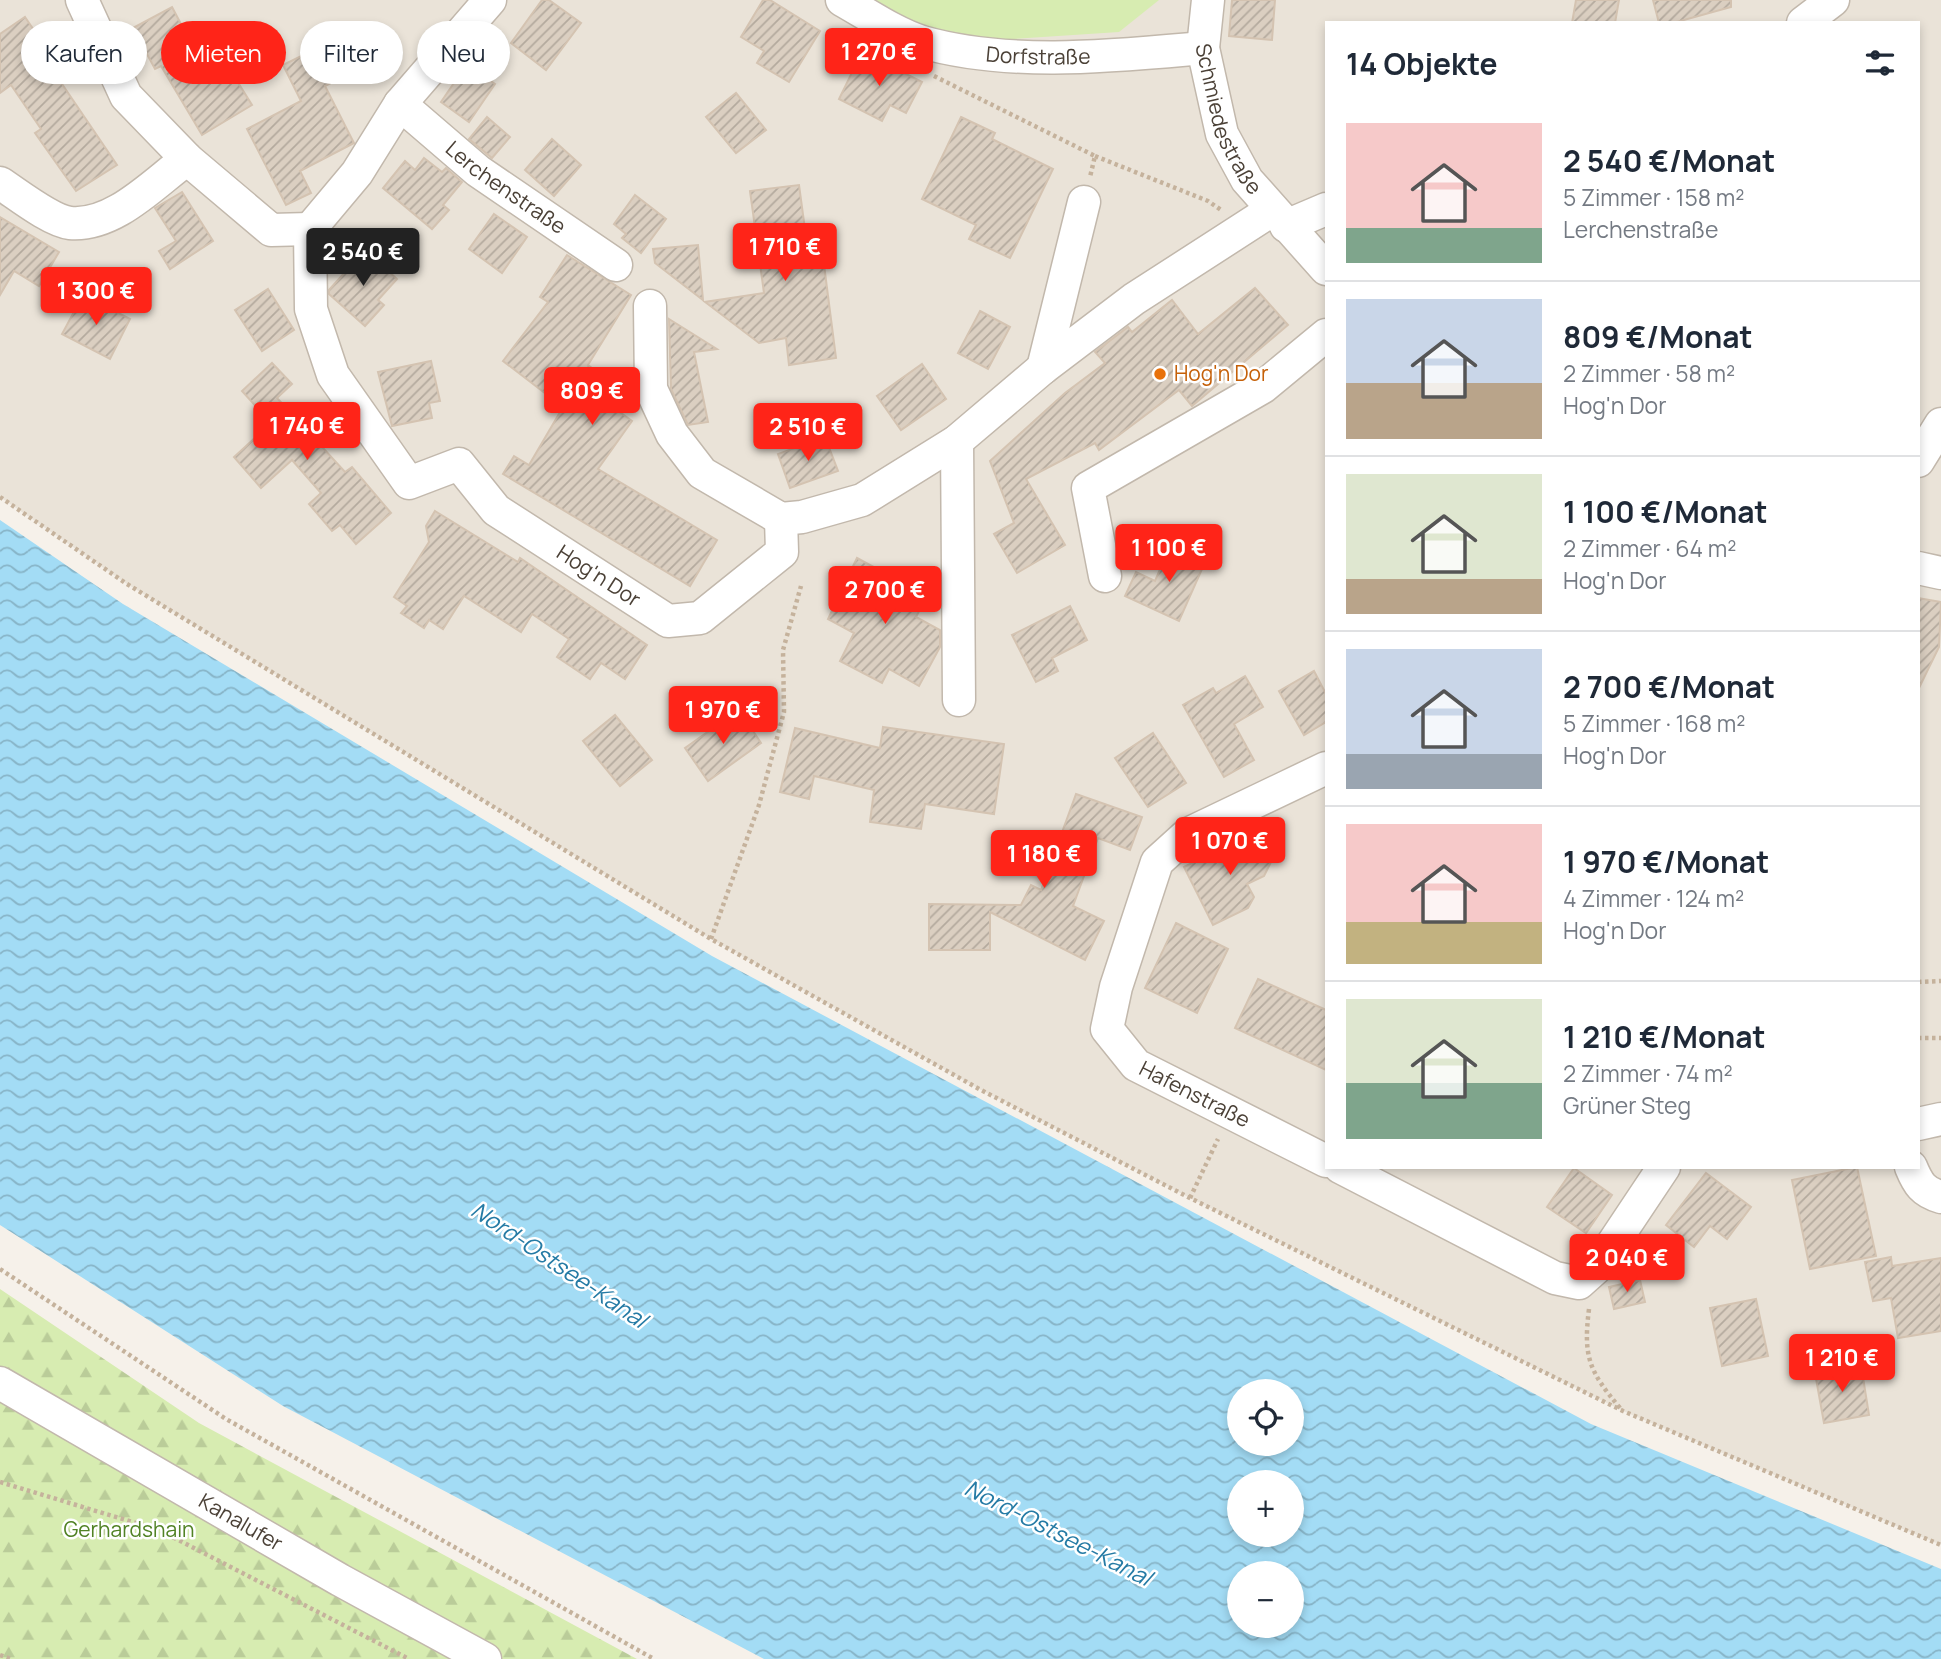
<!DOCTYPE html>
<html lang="de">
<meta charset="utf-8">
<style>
:root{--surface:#fff;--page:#f6f6f7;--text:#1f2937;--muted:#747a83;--line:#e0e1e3;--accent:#ff2418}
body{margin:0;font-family:Manrope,sans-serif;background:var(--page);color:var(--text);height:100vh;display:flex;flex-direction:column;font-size:26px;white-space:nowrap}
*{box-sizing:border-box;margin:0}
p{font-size:23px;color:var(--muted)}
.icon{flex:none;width:38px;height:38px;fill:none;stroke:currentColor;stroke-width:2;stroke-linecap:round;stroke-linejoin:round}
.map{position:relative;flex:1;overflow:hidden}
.details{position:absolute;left:1325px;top:21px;width:595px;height:1148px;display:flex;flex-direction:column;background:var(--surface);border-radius:0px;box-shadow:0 4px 10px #0003}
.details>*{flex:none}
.top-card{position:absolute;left:21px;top:21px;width:665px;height:63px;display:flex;gap:14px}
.tools{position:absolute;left:1227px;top:1379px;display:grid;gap:14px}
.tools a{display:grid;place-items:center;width:77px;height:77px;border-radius:50%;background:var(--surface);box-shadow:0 4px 10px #0003;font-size:35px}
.price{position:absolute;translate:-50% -60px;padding:0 16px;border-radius:7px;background:var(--accent);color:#fff;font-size:23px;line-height:46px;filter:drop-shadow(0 2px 4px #0008)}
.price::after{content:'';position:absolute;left:50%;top:42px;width:21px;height:16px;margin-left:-10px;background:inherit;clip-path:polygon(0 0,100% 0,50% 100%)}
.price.selected{background:#222;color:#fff}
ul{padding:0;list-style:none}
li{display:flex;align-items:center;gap:21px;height:175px;padding:0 21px}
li+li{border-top:2px solid var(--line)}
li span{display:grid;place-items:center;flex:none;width:196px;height:140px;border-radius:0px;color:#555}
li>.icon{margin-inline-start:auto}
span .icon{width:84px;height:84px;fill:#fffc;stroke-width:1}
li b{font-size:30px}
h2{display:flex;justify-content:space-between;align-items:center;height:84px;padding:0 21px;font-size:30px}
.tag{padding:0 24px;border-radius:32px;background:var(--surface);box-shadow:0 4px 10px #0003;font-size:24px;line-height:63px}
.tag.selected{background:var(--accent);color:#fff}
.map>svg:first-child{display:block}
.residential{fill:#eae3d8;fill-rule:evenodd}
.green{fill:#d7ecb1}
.forest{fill:url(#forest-firs)}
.water{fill:url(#water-waves);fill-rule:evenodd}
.building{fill:url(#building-hatch);stroke:#d4c3b1;stroke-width:2}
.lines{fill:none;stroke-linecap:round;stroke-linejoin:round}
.minor-casing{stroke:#c2b8ac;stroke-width:35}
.path{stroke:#c5b29c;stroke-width:4.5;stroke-dasharray:3.5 3.5;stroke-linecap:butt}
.minor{stroke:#fff;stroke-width:32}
.food-dot{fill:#e8710a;stroke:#fff;stroke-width:2.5}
.labels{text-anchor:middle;stroke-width:5;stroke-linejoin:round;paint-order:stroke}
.street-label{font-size:21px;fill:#4b4137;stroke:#fff}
.food-label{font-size:21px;fill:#c56008;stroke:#fff;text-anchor:start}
.park-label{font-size:21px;fill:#518225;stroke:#fff}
.water-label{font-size:23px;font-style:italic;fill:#257ba5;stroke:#fff}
</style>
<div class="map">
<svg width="1941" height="1659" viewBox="0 0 1941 1659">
<defs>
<pattern id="forest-firs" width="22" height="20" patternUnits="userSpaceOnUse" patternTransform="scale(1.75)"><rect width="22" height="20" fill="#d7ecb1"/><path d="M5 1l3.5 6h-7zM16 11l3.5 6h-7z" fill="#bacc99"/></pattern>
<pattern id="water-waves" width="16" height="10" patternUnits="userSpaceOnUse" patternTransform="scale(1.75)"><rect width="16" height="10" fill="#a3dcf5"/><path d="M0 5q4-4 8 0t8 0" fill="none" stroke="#87b4c7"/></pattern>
<pattern id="building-hatch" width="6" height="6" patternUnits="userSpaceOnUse" patternTransform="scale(1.75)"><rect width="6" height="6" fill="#dbcfc1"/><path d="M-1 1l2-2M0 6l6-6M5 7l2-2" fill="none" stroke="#b4aa9e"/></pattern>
</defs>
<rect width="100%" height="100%" fill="#f6f1ea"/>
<!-- residential -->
<path class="residential" d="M 0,0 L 1941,0 L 1941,1545 L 1623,1411 L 1190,1198 L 981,1090 L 711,939 L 127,584 L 0,497 ZM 1326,23 L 1918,23 L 1918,1167 L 1326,1167 Z"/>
<!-- green -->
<path class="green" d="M 874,0 L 1159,0 L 1119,32 L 983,41 L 923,27 Z"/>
<!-- forest -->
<path class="forest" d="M 0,1289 L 199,1423 L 637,1659 L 0,1659 Z"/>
<!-- water -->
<path class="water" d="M 0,520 L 123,604 L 712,956 L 1591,1424 L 1941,1569 L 1941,1659 L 764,1659 L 283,1406 L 0,1225 ZM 1239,1391 L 1292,1391 L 1292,1444 L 1239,1444 ZM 1239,1482 L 1292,1482 L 1292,1535 L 1239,1535 ZM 1239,1573 L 1292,1573 L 1292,1626 L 1239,1626 Z"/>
<!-- building -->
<g class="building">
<path d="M 542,0 L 549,0 L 581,23 L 546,70 L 511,43 Z"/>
<path d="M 763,0 L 770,0 L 820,31 L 789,82 L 757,63 L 764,51 L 741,37 Z"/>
<path d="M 1232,0 L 1275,0 L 1272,40 L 1229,36 Z"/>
<path d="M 1576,0 L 1619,0 L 1615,23 L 1572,23 Z"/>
<path d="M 1653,0 L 1731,0 L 1731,7 L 1673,23 L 1659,23 Z"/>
<path d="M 172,7 L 210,79 L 229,68 L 252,105 L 202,135 L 161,66 L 155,69 L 133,28 Z"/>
<path d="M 25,17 L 66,77 L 60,81 L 117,165 L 76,191 L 35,133 L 41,129 L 11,85 L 0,93 L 0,34 Z"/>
<path d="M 340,37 L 356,70 L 325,86 L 354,143 L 300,171 L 311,193 L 286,205 L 247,129 L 301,101 L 283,65 Z"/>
<path d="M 862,52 L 922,82 L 906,113 L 890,105 L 882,121 L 839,99 Z"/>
<path d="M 467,64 L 495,84 L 469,122 L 441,102 Z"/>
<path d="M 736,93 L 766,130 L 736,153 L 706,117 Z"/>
<path d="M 487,117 L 510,137 L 492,158 L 469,139 Z"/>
<path d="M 961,117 L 995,133 L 992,139 L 1053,169 L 1010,258 L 969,239 L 976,225 L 922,199 Z"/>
<path d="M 552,139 L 581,165 L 554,196 L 525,170 Z"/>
<path d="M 424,158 L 442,172 L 446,168 L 462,182 L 443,205 L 449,210 L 432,229 L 383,188 L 405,161 L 415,170 Z"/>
<path d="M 799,185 L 809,259 L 823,257 L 836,358 L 789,365 L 786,338 L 759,343 L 705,302 L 764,293 L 750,191 Z"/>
<path d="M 182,192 L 213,241 L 170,269 L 159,251 L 176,241 L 155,208 Z"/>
<path d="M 635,195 L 666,219 L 641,253 L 622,238 L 626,234 L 614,224 Z"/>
<path d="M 494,214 L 527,237 L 502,273 L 469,249 Z"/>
<path d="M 0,217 L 59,252 L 39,286 L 14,271 L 0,295 Z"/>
<path d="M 698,245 L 703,300 L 655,263 L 653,249 Z"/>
<path d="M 365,250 L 397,279 L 378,300 L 384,305 L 365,326 L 329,294 L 329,290 Z"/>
<path d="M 567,255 L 631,295 L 588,365 L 593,369 L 581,384 L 632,421 L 598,469 L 717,540 L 690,586 L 503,474 L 514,456 L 529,465 L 563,407 L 503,361 L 548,302 L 540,297 Z"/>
<path d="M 1255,288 L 1288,325 L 1192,406 L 1179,390 L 1099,450 L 1095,443 L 1026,479 L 1065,545 L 1017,573 L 994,534 L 1014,523 L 990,461 L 1065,393 L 1105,363 L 1095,352 L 1128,327 L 1132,332 L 1172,300 L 1198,334 Z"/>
<path d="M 268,289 L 294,330 L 262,351 L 235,310 Z"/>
<path d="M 83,295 L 130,319 L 110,359 L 62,334 Z"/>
<path d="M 980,311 L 1010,327 L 988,369 L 958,353 Z"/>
<path d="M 669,319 L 717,349 L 694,352 L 708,422 L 688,425 L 671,389 Z"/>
<path d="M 431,361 L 440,401 L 429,403 L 432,418 L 392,426 L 378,372 Z"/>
<path d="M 272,363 L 292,384 L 277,398 L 345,472 L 352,467 L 391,513 L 356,544 L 340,525 L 332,531 L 309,504 L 321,493 L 292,460 L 261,488 L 234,457 L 271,423 L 242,391 Z"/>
<path d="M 922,364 L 946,399 L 901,430 L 877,396 Z"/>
<path d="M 825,437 L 838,471 L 790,488 L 778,454 Z"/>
<path d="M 435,511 L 518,562 L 520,558 L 647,645 L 625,679 L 601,663 L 590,679 L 557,657 L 569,639 L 532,614 L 521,632 L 464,596 L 443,629 L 429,620 L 424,628 L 401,613 L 407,606 L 394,597 L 429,542 L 426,526 Z"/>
<path d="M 1171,544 L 1206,560 L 1179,621 L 1125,596 L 1136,572 L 1155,581 Z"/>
<path d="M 857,558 L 927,596 L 916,617 L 940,630 L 940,647 L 919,686 L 889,669 L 882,683 L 840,661 L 854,633 L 828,619 Z"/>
<path d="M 1918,598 L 1941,602 L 1939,647 L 1918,690 Z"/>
<path d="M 1070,606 L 1087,640 L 1052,658 L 1058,671 L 1036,682 L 1012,635 Z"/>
<path d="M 1314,671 L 1326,694 L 1326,722 L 1304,735 L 1279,691 Z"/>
<path d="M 1245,676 L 1263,707 L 1234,724 L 1254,760 L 1224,777 L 1183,705 L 1213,688 L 1216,693 Z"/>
<path d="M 739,710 L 761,743 L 708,781 L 685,748 Z"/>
<path d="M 615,715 L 652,760 L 620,786 L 583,741 Z"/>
<path d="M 883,727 L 1004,744 L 994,814 L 925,804 L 921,829 L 870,822 L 874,790 L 814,776 L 809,799 L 780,792 L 795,728 L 880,748 Z"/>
<path d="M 1153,733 L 1186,783 L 1148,807 L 1115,758 Z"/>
<path d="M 1076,794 L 1142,817 L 1130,850 L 1098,838 L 1073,906 L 1104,921 L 1085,960 L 990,912 L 990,950 L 929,950 L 929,904 L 1021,905 L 1031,885 L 1041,890 Z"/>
<path d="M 1259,830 L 1273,858 L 1264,876 L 1247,884 L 1254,897 L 1248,908 L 1213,925 L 1184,867 L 1227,846 L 1228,849 Z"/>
<path d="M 1176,923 L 1228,949 L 1197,1013 L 1145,988 Z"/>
<path d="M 1258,979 L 1326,1010 L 1326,1070 L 1235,1028 Z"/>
<path d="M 1857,1167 L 1876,1256 L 1810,1269 L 1792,1180 Z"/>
<path d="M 1574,1168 L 1612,1195 L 1586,1233 L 1547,1207 Z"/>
<path d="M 1706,1173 L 1751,1207 L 1727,1239 L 1710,1226 L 1694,1247 L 1666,1225 Z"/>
<path d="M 1891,1257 L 1892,1266 L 1941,1258 L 1941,1331 L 1898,1338 L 1891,1298 L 1873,1301 L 1865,1262 Z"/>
<path d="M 1640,1280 L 1645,1302 L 1614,1309 L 1609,1287 Z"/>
<path d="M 1756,1299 L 1768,1356 L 1722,1366 L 1710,1308 Z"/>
<path d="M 1861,1365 L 1869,1415 L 1824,1423 L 1815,1373 Z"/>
</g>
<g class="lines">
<!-- minor casing -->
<g class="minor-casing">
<g id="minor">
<path d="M 82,0 L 126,96 L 187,159 L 271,230 L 310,229"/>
<path id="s1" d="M 490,0 L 400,104 L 357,173 L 310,229 L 311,309 L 333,375 L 409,483 L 459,464 L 496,510 L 668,621 L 700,618 L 782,552 L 781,519"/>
<path id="s2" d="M 842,0 C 867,14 894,33 922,42 C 1010,67 1113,56 1203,48"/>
<path id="s3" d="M 1208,0 L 1203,48 L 1222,134 L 1247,180 L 1326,269"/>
<path d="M 1803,23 L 1833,0"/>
<path id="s4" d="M 400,104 L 478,171 L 616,265"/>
<path d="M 0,183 C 17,194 51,221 70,223 C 114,227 154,183 187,159"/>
<path d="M 1286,226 L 1326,209"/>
<path d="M 650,306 L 651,389 L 672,434 L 702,473 L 781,519 L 802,517 L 862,500 L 957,441 L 1043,368 L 1134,299 L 1272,210"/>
<path d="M 1043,368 L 1084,202"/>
<path d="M 957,441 L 959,700"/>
<path d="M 1918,461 L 1941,424"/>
<path d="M 1918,568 L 1941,573"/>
<path d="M 1105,576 L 1088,488 L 1263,387 L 1326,335"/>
<path id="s5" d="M 1326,768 L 1188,834 L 1157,862 L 1116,987 L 1107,1029 L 1136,1065 L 1326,1161"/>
<path d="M 1918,1124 L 1941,1119"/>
<path d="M 1340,1167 L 1555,1278 L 1579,1283 L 1598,1266 L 1664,1167"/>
<path d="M 1911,1167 C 1918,1184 1923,1192 1941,1197"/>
<path id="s6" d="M 0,1383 L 340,1580 L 485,1659"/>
</g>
</g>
<!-- path -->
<g class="path">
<path d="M 934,76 L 1095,156 L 1090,177"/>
<path d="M 1095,156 L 1208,201 L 1221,210"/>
<path d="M 0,497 L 127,584 L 711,939 L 981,1090 L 1190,1198 L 1623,1411 L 1941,1545"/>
<path d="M 711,939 L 759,805 L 784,712 L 783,650 L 801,586"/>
<path d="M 1918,982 L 1941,981"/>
<path d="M 1918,1038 L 1941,1038"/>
<path d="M 1190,1198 L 1218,1139"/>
<path d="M 0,1269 L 226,1419 L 654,1659"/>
<path d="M 1589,1309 C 1583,1357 1589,1371 1620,1408"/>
<path d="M 0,1482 L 159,1530 L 409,1659"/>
<path d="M 0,1655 L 11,1659"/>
</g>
<!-- minor -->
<use href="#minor" class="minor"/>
</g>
<!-- markers -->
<circle class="food-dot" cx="1160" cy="374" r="7"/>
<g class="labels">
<!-- street labels -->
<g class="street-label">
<text dy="7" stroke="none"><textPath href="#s2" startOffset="208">Dorfstraße</textPath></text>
<text dy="7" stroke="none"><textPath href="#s3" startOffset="124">Schmiedestraße</textPath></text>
<text dy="7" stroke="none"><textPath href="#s4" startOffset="135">Lerchenstraße</textPath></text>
<text dy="7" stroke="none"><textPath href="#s1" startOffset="808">Hog'n Dor</textPath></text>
<text dy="7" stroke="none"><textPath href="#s5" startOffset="481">Hafenstraße</textPath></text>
<text dy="7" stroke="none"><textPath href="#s6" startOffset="278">Kanalufer</textPath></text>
</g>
<!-- food labels -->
<g class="food-label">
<text x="1174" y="381">Hog'n Dor</text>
</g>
<!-- park labels -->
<g class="park-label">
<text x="129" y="1537">Gerhardshain</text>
</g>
<!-- water labels -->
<g class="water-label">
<text transform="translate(559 1265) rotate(34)" y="8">Nord-Ostsee-Kanal</text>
<text transform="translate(1058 1533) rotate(27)" y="8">Nord-Ostsee-Kanal</text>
</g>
</g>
</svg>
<div class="tools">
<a><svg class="icon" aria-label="locate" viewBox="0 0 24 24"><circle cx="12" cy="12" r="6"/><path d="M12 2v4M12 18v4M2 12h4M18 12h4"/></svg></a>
<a>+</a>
<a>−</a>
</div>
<b class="price" style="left:879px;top:88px">1 270 €</b>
<b class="price" style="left:785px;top:283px">1 710 €</b>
<b class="price selected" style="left:363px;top:288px">2 540 €</b>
<b class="price" style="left:96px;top:327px">1 300 €</b>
<b class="price" style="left:592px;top:427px">809 €</b>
<b class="price" style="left:307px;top:462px">1 740 €</b>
<b class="price" style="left:808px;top:463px">2 510 €</b>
<b class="price" style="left:1169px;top:584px">1 100 €</b>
<b class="price" style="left:885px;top:626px">2 700 €</b>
<b class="price" style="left:723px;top:746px">1 970 €</b>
<b class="price" style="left:1230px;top:877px">1 070 €</b>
<b class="price" style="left:1044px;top:890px">1 180 €</b>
<b class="price" style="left:1627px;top:1294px">2 040 €</b>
<b class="price" style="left:1842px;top:1394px">1 210 €</b>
<div class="top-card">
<a class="tag">Kaufen</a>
<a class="tag selected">Mieten</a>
<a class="tag">Filter</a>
<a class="tag">Neu</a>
</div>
<section class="details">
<h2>14 Objekte<svg class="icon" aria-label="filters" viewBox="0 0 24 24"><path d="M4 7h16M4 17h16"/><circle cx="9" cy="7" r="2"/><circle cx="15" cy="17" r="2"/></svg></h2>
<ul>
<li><span style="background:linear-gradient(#f6c9c9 75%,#7fa58c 0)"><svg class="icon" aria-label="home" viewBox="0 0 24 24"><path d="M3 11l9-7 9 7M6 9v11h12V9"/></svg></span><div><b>2 540 €/Monat</b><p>5 Zimmer · 158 m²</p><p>Lerchenstraße</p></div></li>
<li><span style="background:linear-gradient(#c9d6e8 60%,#b9a48a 0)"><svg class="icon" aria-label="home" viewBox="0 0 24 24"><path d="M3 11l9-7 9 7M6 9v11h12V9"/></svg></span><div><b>809 €/Monat</b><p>2 Zimmer · 58 m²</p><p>Hog'n Dor</p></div></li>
<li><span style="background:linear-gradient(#dfe7d0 75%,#b9a48a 0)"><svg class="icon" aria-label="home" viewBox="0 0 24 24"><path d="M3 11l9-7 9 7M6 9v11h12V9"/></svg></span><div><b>1 100 €/Monat</b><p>2 Zimmer · 64 m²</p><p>Hog'n Dor</p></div></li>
<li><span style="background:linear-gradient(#c9d6e8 75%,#9aa5b1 0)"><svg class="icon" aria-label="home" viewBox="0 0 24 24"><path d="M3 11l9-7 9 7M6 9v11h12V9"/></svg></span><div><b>2 700 €/Monat</b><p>5 Zimmer · 168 m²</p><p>Hog'n Dor</p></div></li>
<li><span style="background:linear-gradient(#f6c9c9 70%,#c2b280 0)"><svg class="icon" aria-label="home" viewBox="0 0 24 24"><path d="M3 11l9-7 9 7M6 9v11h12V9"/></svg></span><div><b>1 970 €/Monat</b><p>4 Zimmer · 124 m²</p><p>Hog'n Dor</p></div></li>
<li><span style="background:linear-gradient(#dfe7d0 60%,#7fa58c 0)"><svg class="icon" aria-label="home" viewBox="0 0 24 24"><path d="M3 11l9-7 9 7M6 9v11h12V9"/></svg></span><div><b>1 210 €/Monat</b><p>2 Zimmer · 74 m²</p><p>Grüner Steg</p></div></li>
</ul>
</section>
</div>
